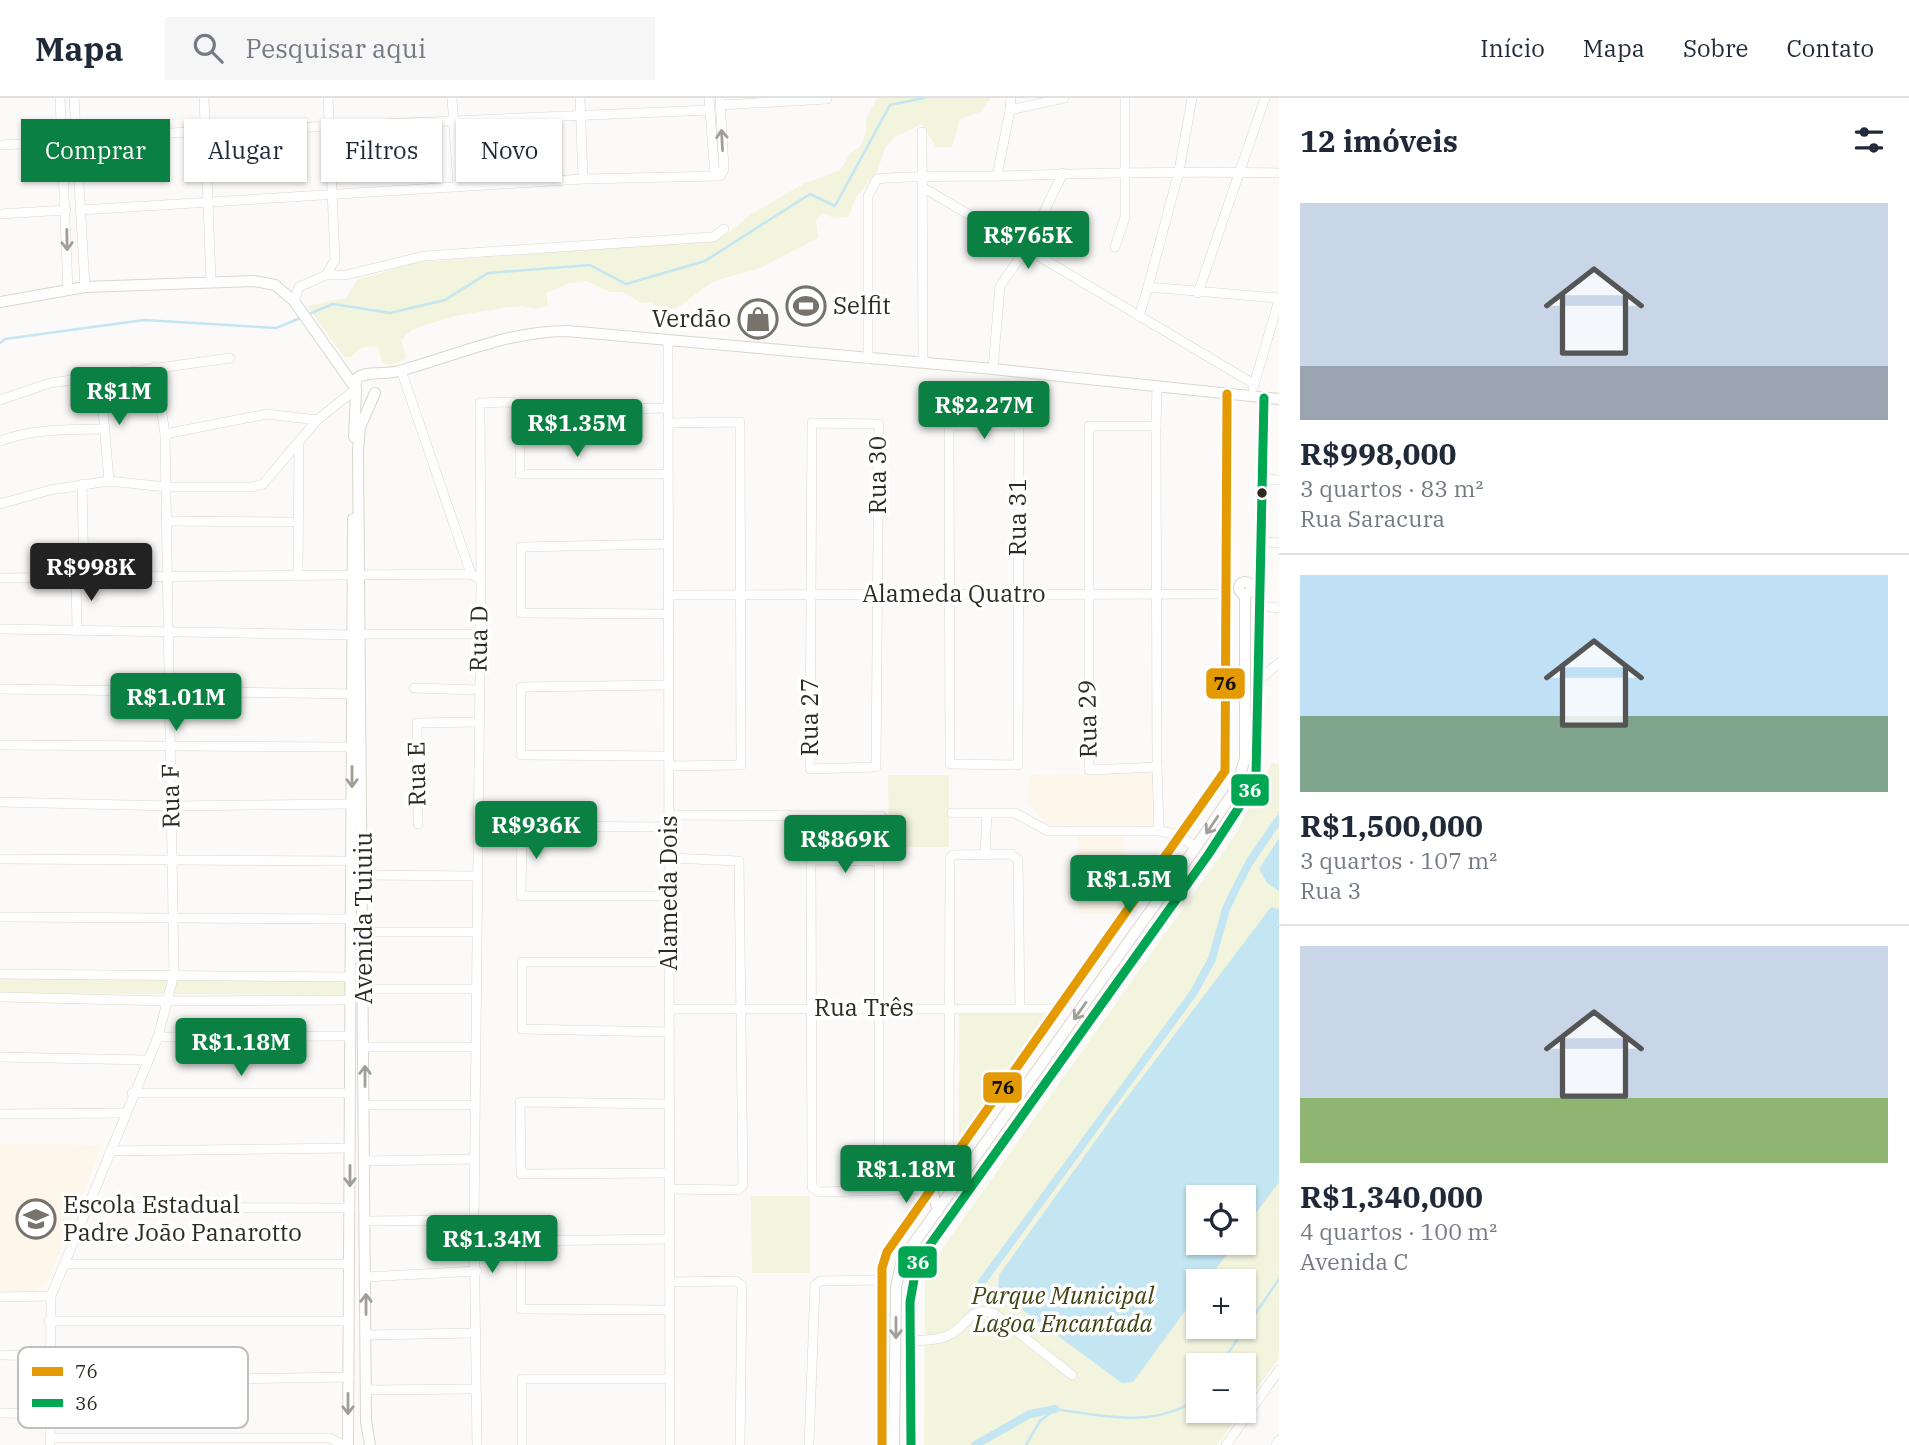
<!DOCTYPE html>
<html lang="pt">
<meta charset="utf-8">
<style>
:root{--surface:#fff;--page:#f6f6f7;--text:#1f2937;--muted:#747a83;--line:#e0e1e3;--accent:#0b8043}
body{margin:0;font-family:"IBM Plex Serif",serif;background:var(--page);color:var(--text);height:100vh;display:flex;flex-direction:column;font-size:26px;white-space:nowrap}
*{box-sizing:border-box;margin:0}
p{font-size:23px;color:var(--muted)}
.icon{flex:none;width:38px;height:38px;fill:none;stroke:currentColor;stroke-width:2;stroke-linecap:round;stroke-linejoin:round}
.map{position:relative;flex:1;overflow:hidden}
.drawer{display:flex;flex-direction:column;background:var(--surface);width:630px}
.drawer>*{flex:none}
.banner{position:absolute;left:21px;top:21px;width:665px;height:63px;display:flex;gap:14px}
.fabs{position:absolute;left:1186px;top:1087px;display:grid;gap:14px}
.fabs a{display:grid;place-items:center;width:70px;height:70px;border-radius:0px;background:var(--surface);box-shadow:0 2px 5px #0004;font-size:35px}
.price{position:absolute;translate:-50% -60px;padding:0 16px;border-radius:7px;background:var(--accent);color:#fff;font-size:23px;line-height:46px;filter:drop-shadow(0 2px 4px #0008)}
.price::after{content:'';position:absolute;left:50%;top:42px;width:21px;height:16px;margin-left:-10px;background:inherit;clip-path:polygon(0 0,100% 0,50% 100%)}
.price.selected{background:#222;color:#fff}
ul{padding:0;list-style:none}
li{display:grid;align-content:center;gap:14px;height:371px;padding:0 21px}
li+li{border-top:2px solid var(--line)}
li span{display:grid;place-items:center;height:217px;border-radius:0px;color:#555}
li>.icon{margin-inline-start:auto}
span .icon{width:126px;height:126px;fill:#fffc;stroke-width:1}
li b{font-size:30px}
h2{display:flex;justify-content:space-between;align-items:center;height:84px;padding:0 21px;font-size:30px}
.tag{padding:0 24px;border-radius:0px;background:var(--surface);box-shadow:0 2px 5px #0004;font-size:24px;line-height:63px}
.tag.selected{background:var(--accent);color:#fff}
header{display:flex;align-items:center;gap:42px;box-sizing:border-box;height:98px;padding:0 35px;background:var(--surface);border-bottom:2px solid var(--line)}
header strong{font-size:33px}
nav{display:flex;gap:38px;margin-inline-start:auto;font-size:24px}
.search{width:490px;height:63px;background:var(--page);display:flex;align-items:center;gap:18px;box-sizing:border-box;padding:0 24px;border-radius:0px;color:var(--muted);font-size:26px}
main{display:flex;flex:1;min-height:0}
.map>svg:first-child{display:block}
.built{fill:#fdf6ea}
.green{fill:#f2f4de;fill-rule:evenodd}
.water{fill:#c3e6f2}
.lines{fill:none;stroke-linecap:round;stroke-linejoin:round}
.stream{stroke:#c3e6f2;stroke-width:2.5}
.canal{stroke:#c3e6f2;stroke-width:8}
.minor-casing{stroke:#dad6cf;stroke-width:10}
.major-casing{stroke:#dad6cf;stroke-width:12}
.minor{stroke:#fffefe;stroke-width:9}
.major{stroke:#fffefe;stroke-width:10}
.bus-1-casing{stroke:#fff;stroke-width:14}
.bus-2-casing{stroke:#fff;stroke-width:14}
.bus-1{stroke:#e39a03;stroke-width:9}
.bus-2{stroke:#00a651;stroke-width:9}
.oneway{stroke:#a19f9a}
.bus-dot{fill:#2f2a20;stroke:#fff;stroke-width:2.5}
.labels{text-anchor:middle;stroke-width:7;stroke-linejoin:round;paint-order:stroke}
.poi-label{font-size:24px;fill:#2f2a20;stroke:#fff;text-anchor:start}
.street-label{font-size:24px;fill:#2f2a20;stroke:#fff}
.park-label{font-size:24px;font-style:italic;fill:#3f4311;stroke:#fff}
.key{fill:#fff;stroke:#c1bfbc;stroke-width:2}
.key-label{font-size:19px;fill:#2f2a20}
.line-badge{stroke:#fff;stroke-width:2.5}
.badge-label{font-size:19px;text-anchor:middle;font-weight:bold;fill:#fff}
.pale-badge-label{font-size:19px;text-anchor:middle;font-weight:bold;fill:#111}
</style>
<header>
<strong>Mapa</strong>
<div class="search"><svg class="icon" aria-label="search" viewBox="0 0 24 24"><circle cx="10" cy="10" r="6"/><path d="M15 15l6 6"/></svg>Pesquisar aqui</div>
<nav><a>Início</a><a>Mapa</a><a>Sobre</a><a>Contato</a></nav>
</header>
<main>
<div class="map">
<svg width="1279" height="1347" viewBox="0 0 1279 1347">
<rect width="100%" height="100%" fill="#fcfaf8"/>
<!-- built -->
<g class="built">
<path d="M 1154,675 L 1154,727 L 1046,726 L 1028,705 L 1029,677 Z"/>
<rect x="1078" y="737" width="46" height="79"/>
<path d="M 0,1046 L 102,1047 L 47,1186 L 30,1195 L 0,1196 Z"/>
</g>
<!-- green -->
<g class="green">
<path d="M 877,0 L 991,0 L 980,14 L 960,21 L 952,49 L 936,49 L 922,26 L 895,39 L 885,50 L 876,77 L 857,97 L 848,119 L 834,120 L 822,115 L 816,123 L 818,140 L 760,170 L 714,183 L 677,210 L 658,212 L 652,204 L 641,205 L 623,194 L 610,194 L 586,183 L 569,185 L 546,195 L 548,208 L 535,211 L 522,208 L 502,210 L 455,218 L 413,231 L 401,242 L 406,258 L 404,262 L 390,267 L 382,265 L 379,250 C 366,245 360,251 351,259 L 344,259 L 307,208 L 346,200 L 357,182 L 418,164 L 711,143 L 725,137 L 750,117 L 803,86 L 840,72 L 850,56 L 860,49 L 866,35 L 866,21 Z"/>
<path d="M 1272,665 L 1279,666 L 1279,1260 L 1244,1309 L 1244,1267 L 1199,1267 L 1199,1312 L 1241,1313 L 1217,1347 L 924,1347 L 925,1185 L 928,1171 L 1235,737 ZM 1199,1099 L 1244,1099 L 1244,1144 L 1199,1144 ZM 1199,1183 L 1244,1183 L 1244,1228 L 1199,1228 Z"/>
<path d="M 888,677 L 949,677 L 949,749 L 889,749 Z"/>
<path d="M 0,880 L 346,883 L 346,897 L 0,895 Z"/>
<path d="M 1052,914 L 959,1048 L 959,915 Z"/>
<path d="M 751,1098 L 810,1098 L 810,1175 L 752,1175 Z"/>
</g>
<!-- water -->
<g class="water">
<path d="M 1279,740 L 1279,793 L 1267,785 L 1259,771 Z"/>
<path d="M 1271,809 L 1279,811 L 1279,1084 L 1244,1131 L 1244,1099 L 1199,1099 L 1199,1144 L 1235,1145 L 1207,1183 L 1199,1183 L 1199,1194 L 1133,1284 L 1122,1285 L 998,1194 L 999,1177 L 1119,1010 Z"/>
</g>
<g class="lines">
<!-- stream -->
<g class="stream">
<path d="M 309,216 L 333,206 L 390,215 L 445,202 L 488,175 L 590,167 L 626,186 L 705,163 L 810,96 L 835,108 L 890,7 L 924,0"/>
<path d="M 0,245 L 5,241 L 144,222 L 276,230 L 303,219"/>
<path d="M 1220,1267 L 1279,1181"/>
<path d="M 1026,1347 L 1040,1323 L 1055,1311 C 1105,1318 1154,1331 1199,1300"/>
</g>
<!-- canal -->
<g class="canal">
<path d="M 982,1184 L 1194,894 L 1212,861 L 1226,811 L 1235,792 L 1249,765 L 1279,721"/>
<path d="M 975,1347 L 1030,1316 L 1055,1311"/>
</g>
<!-- minor casing -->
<g class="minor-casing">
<g id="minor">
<path d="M 60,0 L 68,192"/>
<path d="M 74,0 L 85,189"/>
<path d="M 204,0 L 211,184"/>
<path d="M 452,0 L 458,89"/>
<path d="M 580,0 L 583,81"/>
<path d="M 709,0 L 715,78"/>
<path d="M 720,7 L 827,1"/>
<path d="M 1010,12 L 1011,0"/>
<path d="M 922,34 L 923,265"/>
<path d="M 76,39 L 710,12"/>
<path d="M 0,47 L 63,44"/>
<path d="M 997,78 L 1010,12 L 1064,0"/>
<path d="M 924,90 L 1254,286"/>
<path d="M 81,112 L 583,81 L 720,78 L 724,71 L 720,0"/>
<path d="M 0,116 L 66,112"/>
<path d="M 1115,149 L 1125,119 L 1125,0"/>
<path d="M 326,177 L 346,177 L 424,158 L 713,139 L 724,131"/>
<path d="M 1148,189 L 1179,73 L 1192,0"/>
<path d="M 1198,195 L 1265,0"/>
<path d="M 294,203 L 299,189 L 326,177 L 335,162 L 328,0"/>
<path d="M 1139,218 L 1148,189 L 1279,200"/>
<path d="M 668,243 L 670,1347"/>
<path d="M 868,261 L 868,98 L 877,81 C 919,77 959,79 1000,78 C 1094,75 1186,73 1279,75"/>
<path d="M 993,271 L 1000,188 L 1026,151 L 1063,75"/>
<path d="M 401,272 L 471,476"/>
<path d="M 100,277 L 109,383"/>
<path d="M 1253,290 L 1279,202"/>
<path d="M 0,302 L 50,285 L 230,260"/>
<path d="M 520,313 L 668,310"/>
<path d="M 668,325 L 740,324 L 741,667 L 669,668"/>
<path d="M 812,325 L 879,326 L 876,669 L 810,671 Z"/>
<path d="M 949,328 L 1019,328 L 1018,667 L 950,666 Z"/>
<path d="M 1089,328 L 1156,328 L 1157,669 L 1089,672 Z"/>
<path d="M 1156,328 L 1157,288"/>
<path d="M 165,336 L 267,316 L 317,322"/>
<path d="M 0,343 C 35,330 68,332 105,331"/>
<path d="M 1261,381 L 1279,382"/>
<path d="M 82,386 L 84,480"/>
<path d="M 0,406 L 50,392 L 109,383 L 166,389 L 253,389 L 263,386 L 317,322 L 356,291"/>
<path d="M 166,423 L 298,424"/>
<path d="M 1261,444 L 1279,445"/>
<path d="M 668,446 L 521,449 L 521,515 L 669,516"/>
<path d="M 298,477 L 299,345"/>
<path d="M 76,479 L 77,532"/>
<path d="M 0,480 L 471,476 L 481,482"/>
<path d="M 668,497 L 1227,496"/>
<path d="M 1259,508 L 1279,510"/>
<path d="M 0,531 L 353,537"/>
<path d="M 362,536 L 479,536"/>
<path d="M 1260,581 L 1279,565"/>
<path d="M 669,587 L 521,589 L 521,657 L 669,658"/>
<path d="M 414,590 L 478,592"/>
<path d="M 0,591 L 357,596"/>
<path d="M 0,647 L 352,649"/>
<path d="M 1157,669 L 1159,733"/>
<path d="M 0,704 L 171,708 L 352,706"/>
<path d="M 952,715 L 1015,715 L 1048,733 L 1159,733 L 1176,736 L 1196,749"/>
<path d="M 669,717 L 881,718"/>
<path d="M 418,726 L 417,625 L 479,624"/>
<path d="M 669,729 L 522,728 L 521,798 L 669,798"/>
<path d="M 985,756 L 987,715"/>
<path d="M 669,760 L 739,763 L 743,1087 L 738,1092 L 670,1091"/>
<path d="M 0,761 L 351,763"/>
<path d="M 363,777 L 477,778"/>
<path d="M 0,819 L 352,821"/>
<path d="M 363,834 L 475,834"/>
<path d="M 669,864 L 522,864 L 522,931 L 670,934"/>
<path d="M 0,876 L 351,879"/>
<path d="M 364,891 L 474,891"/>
<path d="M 0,899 L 169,903 L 351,902"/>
<path d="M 669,911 L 1059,911"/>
<path d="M 158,939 L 350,938"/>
<path d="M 365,949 L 475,949"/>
<path d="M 0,959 L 146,962"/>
<path d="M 132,995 L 350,995"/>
<path d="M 670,1006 L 520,1004 L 521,1076 L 670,1075"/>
<path d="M 365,1007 L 475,1007"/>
<path d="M 0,1016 L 125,1015"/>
<path d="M 110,1053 L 350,1050"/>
<path d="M 365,1063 L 475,1061"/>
<path d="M 949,1067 L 950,760 L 953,757 L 1011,756 L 1018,762 L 1020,910"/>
<path d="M 879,1093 L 879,763 L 811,762 L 812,1089 L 819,1094 L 932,1091"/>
<path d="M 86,1109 L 350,1110"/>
<path d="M 365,1123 L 474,1122"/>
<path d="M 670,1141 L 521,1143 L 521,1211 L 670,1212"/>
<path d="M 64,1166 L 349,1166"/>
<path d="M 366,1179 L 477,1173"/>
<path d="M 670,1184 L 736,1183 L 742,1188 L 740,1347"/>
<path d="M 0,1199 L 51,1198"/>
<path d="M 49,1223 L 349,1223"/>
<path d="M 366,1237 L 476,1235"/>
<path d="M 910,1243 C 922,1242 938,1243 949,1237 C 969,1228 969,1206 995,1216 L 1072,1277"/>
<path d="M 0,1257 L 49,1258"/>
<path d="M 49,1284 L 349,1279"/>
<path d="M 366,1292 L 475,1291"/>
<path d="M 0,1315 L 49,1316"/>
<path d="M 50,1340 L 330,1340 L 343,1347"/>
<path d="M 50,1347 L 51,1198 L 158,939 L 174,876 L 165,336 L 155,269"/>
<path d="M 477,1347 L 474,1122 L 481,482 L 480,305 L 512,304 L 520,313 L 520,376 L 668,376"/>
<path d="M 522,1347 L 522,1281 L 670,1281"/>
<path d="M 809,1347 L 815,1187 L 820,1183 L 882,1182"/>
<path d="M 882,1347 L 882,1170 L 887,1154 L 932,1091"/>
<path d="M 1226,1347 L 1279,1272"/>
<path d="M 1276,1347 L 1279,1342"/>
</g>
</g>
<!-- major casing -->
<g class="major-casing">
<g id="major">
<path d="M 0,204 L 85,189 L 254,183 L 275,187 L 294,203 L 356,291"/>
<path d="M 355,290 L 357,280 C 368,272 386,277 399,273 C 455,258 508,233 567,233 L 993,271 L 1279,301"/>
<path d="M 354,339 L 356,293"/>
<circle cx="1245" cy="490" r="6"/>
<path d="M 938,1113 L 932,1091 L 1225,673 L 1227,296"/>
<path d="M 348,1347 L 353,421"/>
<path d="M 370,1347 L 366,1323 L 358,353 L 360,329 L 375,295"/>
<path d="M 894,1347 L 896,1189 L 902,1162 L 1196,749 L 1235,692 L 1245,661 L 1245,496"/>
<path d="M 911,1347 L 910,1204 L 917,1165 L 1208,757 L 1249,694 L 1256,677 L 1264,300"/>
</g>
</g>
<!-- minor -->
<use href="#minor" class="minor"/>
<!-- major -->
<use href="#major" class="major"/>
<!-- bus-1 casing -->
<g class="bus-1-casing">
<path id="bus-1" d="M 882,1347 L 882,1170 L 887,1154 L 1225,673 L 1227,296"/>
</g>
<!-- bus-2 casing -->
<g class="bus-2-casing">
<path id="bus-2" d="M 911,1347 L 910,1204 L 917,1165 L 1208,757 L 1249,694 L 1256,677 L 1264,300"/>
</g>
<!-- bus-1 -->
<use href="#bus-1" class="bus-1"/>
<!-- bus-2 -->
<use href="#bus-2" class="bus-2"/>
</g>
<!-- one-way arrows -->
<defs><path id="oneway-shaft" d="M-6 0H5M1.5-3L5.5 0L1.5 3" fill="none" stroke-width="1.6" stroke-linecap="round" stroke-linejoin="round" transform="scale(1.75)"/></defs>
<g class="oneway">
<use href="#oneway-shaft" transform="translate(722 42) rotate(-93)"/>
<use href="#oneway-shaft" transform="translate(67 142) rotate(89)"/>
<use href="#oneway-shaft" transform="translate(352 679) rotate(90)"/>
<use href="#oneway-shaft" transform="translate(1212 727) rotate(124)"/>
<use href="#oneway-shaft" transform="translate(1080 913) rotate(125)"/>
<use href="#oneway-shaft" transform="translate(365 978) rotate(-90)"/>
<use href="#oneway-shaft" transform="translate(350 1078) rotate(90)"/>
<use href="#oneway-shaft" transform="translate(366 1206) rotate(-90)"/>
<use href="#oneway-shaft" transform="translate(896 1230) rotate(90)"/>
<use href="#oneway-shaft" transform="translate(348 1306) rotate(90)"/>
</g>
<!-- icons -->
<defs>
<g id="stadium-ring" transform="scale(2.0125)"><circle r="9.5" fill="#fff" stroke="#77736c" stroke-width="1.5"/><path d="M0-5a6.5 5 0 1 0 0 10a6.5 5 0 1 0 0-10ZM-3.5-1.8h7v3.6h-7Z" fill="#77736c"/></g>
<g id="shop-ring" transform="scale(2.0125)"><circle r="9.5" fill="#fff" stroke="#77736c" stroke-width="1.5"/><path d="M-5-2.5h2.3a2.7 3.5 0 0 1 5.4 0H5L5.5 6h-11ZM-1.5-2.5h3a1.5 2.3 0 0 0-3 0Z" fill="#77736c"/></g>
<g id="school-ring" transform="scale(2.0125)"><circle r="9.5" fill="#fff" stroke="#77736c" stroke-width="1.5"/><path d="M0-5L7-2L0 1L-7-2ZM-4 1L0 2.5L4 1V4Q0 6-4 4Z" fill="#77736c"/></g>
</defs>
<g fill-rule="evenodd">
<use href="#stadium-ring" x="806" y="208"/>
<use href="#shop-ring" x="758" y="221"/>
<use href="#school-ring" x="36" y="1121"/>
</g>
<!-- markers -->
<circle class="bus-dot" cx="1262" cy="395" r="6"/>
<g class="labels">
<!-- poi labels -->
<g class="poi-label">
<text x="833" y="216">Selfit</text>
<text x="731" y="229" text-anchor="end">Verdão</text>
<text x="63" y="1115">Escola Estadual<tspan x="63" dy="28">Padre João Panarotto</tspan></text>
</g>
<!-- street labels -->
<g class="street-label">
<text transform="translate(878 377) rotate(-90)" y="8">Rua 30</text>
<text transform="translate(1018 419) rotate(-90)" y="8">Rua 31</text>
<text x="954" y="504">Alameda Quatro</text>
<text transform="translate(479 541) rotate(-89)" y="8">Rua D</text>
<text transform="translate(810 619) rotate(-90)" y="8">Rua 27</text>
<text transform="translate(1088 621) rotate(-91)" y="8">Rua 29</text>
<text transform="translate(417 676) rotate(-91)" y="8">Rua E</text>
<text transform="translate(171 698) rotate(-91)" y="8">Rua F</text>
<text transform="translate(669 795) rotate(-90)" y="8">Alameda Dois</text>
<text transform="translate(364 820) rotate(-90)" y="8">Avenida Tuiuiu</text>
<text x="864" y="918">Rua Três</text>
</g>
<!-- park labels -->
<g class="park-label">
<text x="1063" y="1206">Parque Municipal<tspan x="1063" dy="28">Lagoa Encantada</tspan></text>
</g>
</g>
<!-- legend -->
<rect x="18" y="1249" width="230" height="81" rx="10" class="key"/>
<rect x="32" y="1269" width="31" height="9" fill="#e39a03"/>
<rect x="32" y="1301" width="31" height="8" fill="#00a651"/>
<g class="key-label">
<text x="75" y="1280">76</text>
<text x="75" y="1312">36</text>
</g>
<g class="line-badge">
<rect x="1205" y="569" width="41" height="33" rx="7" fill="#e39a03"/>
<rect x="1230" y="675" width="40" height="34" rx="7" fill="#00a651"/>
<rect x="982" y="973" width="41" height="33" rx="7" fill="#e39a03"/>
<rect x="897" y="1147" width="41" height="34" rx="7" fill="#00a651"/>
</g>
<g class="badge-label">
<text x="1250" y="699">36</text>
<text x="918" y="1171">36</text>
</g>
<g class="pale-badge-label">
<text x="1225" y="592">76</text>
<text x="1003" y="996">76</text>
</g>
</svg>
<div class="fabs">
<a><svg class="icon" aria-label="locate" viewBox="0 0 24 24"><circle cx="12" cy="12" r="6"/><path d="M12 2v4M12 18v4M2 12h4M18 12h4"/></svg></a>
<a>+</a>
<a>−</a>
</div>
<b class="price" style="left:1028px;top:173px">R$765K</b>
<b class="price" style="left:119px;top:329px">R$1M</b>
<b class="price" style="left:984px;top:343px">R$2.27M</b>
<b class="price" style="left:577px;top:361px">R$1.35M</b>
<b class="price selected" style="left:91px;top:505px">R$998K</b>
<b class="price" style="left:176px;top:635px">R$1.01M</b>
<b class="price" style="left:536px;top:763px">R$936K</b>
<b class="price" style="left:845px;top:777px">R$869K</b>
<b class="price" style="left:1129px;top:817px">R$1.5M</b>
<b class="price" style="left:241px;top:980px">R$1.18M</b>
<b class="price" style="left:906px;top:1107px">R$1.18M</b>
<b class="price" style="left:492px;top:1177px">R$1.34M</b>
<div class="banner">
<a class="tag selected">Comprar</a>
<a class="tag">Alugar</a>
<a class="tag">Filtros</a>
<a class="tag">Novo</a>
</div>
</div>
<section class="drawer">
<h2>12 imóveis<svg class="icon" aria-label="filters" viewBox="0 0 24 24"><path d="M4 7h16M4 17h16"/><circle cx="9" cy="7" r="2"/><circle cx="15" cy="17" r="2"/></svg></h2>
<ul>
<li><span style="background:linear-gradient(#c9d6e8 75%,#9aa5b1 0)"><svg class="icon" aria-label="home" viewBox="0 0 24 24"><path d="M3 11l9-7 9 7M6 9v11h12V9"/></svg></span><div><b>R$998,000</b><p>3 quartos · 83 m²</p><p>Rua Saracura</p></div></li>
<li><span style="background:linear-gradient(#bfe0f5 65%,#7fa58c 0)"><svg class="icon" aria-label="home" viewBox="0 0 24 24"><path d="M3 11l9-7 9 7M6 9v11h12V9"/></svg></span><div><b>R$1,500,000</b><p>3 quartos · 107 m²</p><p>Rua 3</p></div></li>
<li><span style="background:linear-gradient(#c9d6e8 70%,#8fb573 0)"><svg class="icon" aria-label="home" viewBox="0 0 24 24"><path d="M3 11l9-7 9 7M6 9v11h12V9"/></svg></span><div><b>R$1,340,000</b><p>4 quartos · 100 m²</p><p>Avenida C</p></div></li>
</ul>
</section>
</main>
